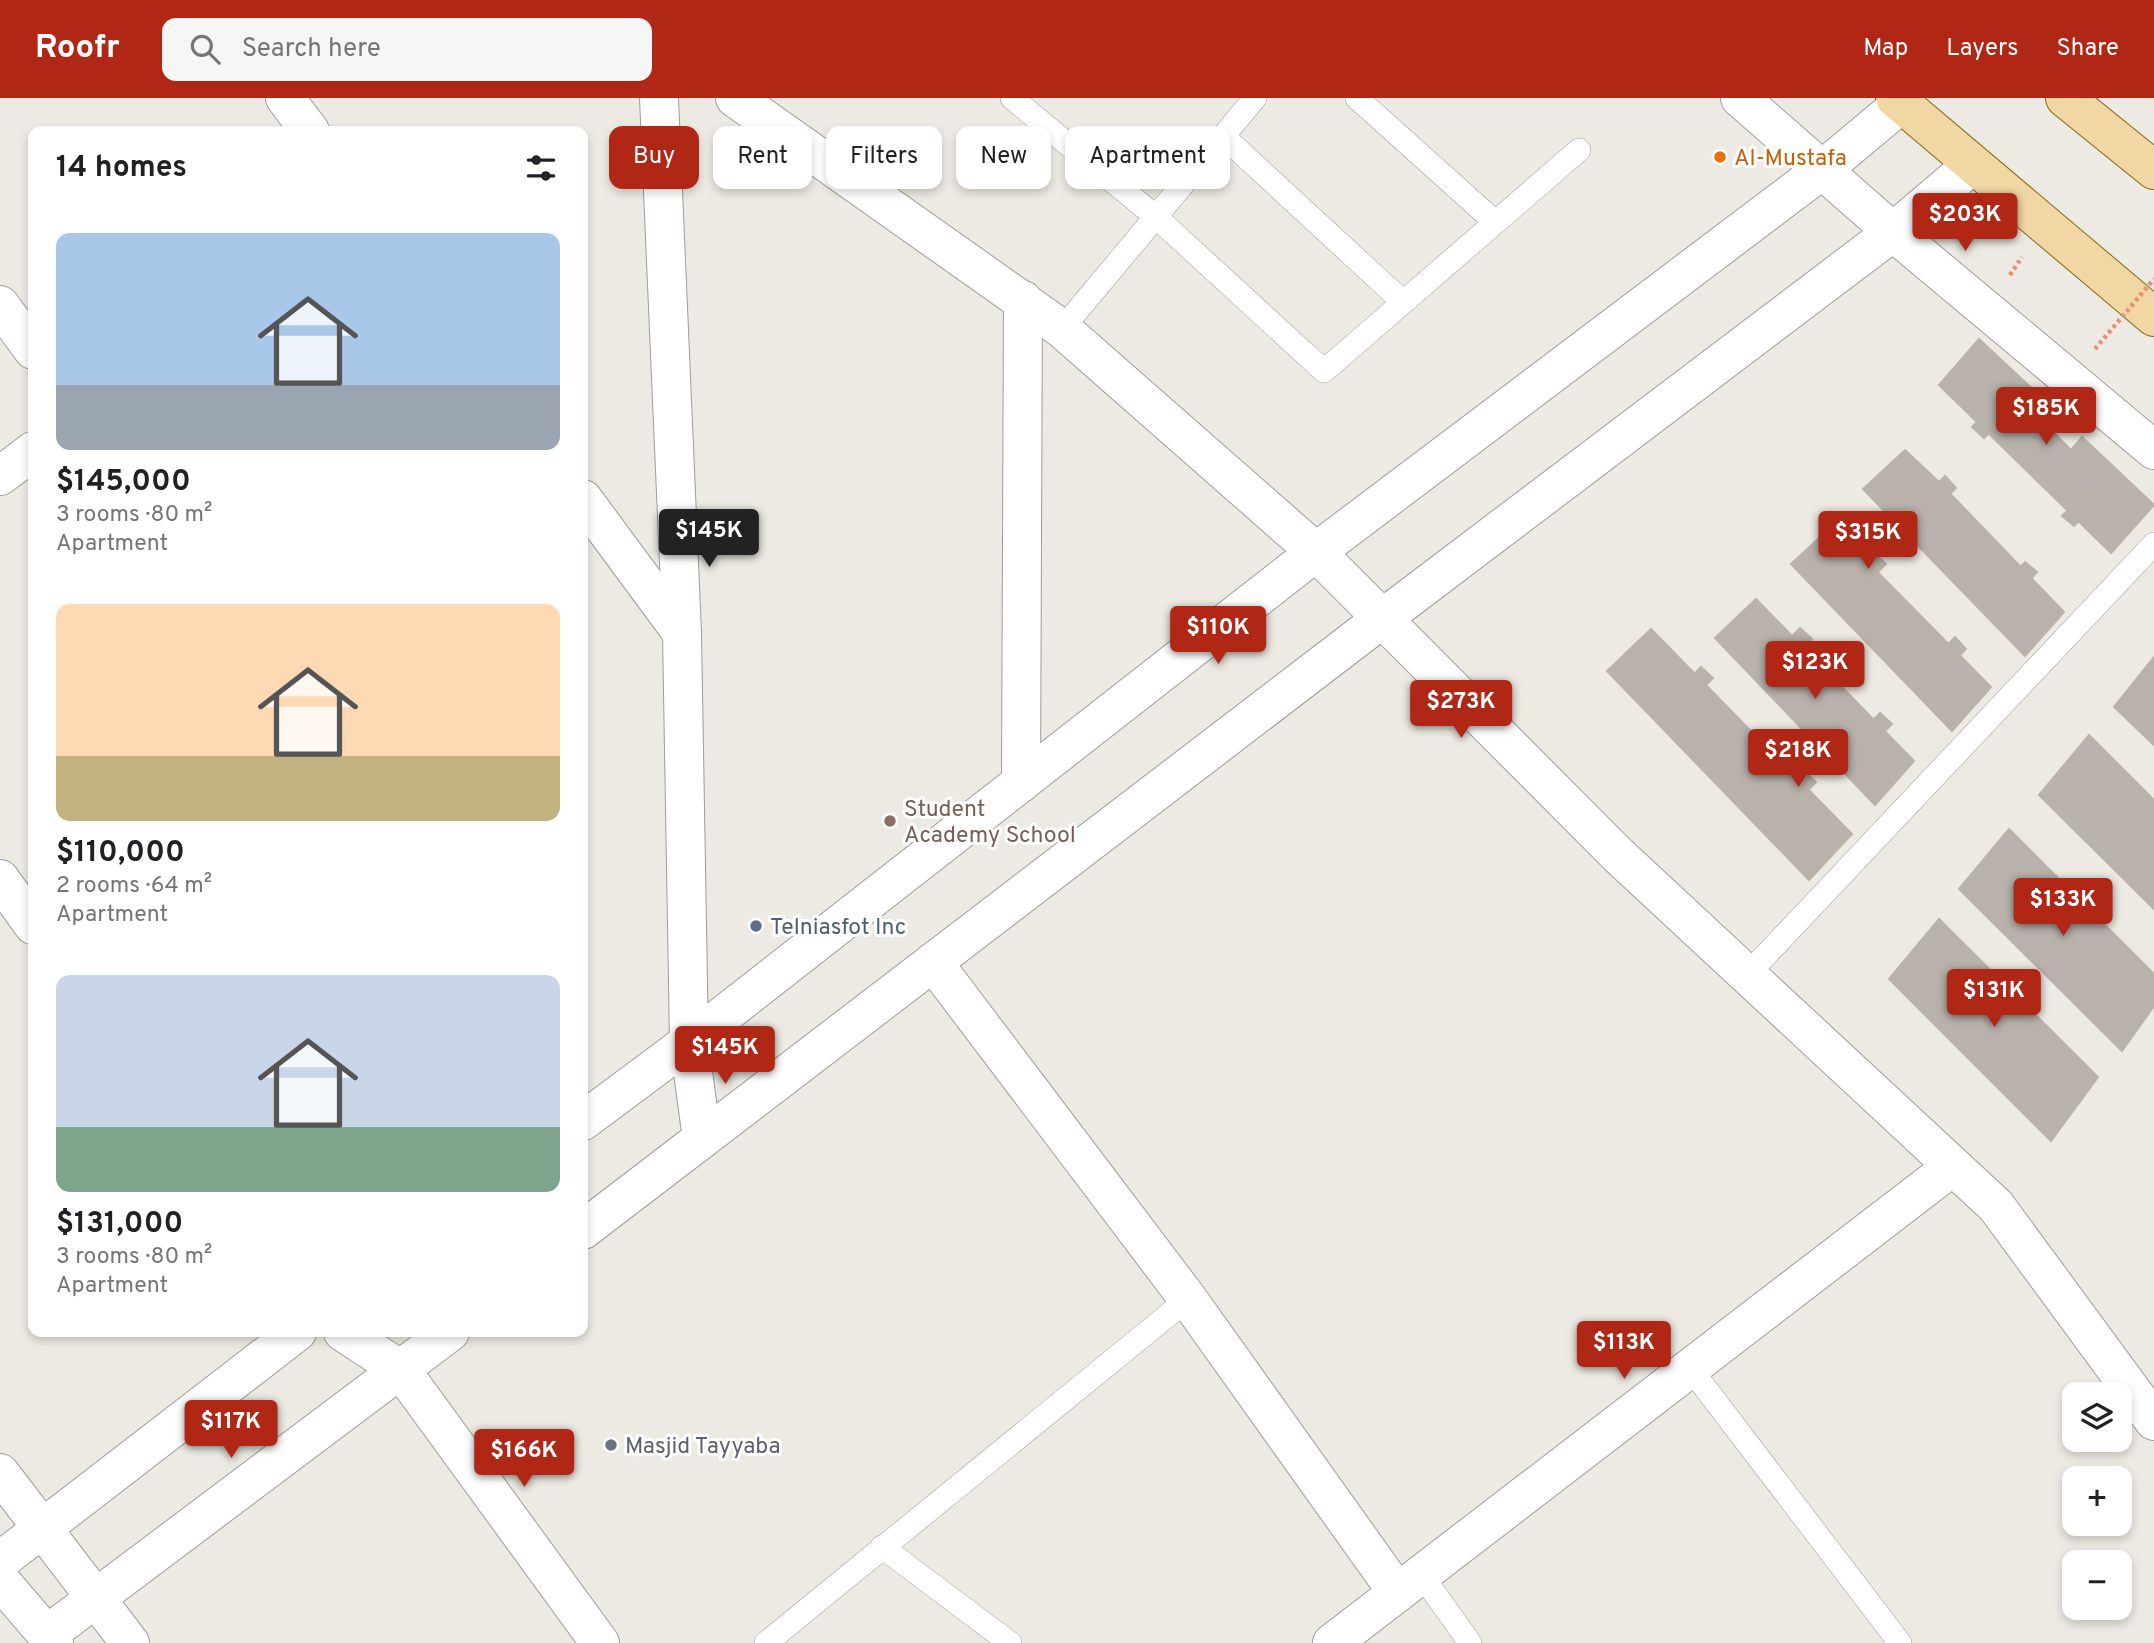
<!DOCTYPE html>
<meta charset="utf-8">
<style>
:root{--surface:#fff;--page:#f6f6f6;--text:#202124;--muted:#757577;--accent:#b12716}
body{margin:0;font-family:Overpass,sans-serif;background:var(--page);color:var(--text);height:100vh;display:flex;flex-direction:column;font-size:26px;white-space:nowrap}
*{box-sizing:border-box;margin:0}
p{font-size:23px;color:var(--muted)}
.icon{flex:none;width:38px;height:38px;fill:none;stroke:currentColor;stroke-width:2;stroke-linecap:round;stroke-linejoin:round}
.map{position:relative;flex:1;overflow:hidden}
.drawer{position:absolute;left:28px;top:28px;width:560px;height:1211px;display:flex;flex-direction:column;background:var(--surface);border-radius:14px;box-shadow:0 4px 10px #0003}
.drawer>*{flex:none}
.hud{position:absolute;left:609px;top:28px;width:665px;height:63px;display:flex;gap:14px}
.buttons{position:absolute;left:2062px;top:1284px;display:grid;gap:14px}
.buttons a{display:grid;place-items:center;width:70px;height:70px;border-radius:14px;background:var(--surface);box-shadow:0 4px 10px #0003;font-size:35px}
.price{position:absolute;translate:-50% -60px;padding:0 16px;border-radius:7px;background:var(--accent);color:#fff;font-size:23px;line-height:46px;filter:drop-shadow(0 2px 4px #0008)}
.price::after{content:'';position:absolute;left:50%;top:42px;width:21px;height:16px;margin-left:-10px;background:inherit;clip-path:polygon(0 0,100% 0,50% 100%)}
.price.on{background:#222;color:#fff}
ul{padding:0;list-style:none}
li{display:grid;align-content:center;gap:14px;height:371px;padding:0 28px}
li span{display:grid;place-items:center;height:217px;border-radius:14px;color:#555}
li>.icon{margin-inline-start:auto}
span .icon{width:126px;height:126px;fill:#fffc;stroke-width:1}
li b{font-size:30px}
h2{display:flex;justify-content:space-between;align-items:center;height:84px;padding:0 28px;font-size:30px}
.chip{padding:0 24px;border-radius:14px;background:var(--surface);box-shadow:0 4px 10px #0003;font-size:24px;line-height:63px}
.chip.on{background:var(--accent);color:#fff}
header{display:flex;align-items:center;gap:42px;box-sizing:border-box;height:98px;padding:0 35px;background:var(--accent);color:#fff}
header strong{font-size:33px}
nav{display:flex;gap:38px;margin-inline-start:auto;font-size:24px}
.search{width:490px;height:63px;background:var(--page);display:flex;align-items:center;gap:18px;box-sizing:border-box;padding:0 24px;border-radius:14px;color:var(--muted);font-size:26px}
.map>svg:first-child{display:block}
.building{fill:#b9b2ac;stroke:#bcb2a7;stroke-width:2}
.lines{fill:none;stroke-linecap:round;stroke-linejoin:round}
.lane-casing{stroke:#9d9d9d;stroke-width:24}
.street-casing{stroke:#9d9d9d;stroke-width:40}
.primary-casing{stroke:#836910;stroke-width:40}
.path{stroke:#e98f76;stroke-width:4.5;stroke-dasharray:3.5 3.5;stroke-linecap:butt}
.lane{stroke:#fff;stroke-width:23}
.street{stroke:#fff;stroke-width:38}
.primary{stroke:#f0d7a3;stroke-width:38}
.path-bridge{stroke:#e98f76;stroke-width:4.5;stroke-dasharray:3.5 3.5;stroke-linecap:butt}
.food-dot{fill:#e8710a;stroke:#fff;stroke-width:2.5}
.education-dot{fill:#8d6e63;stroke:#fff;stroke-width:2.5}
.service-dot{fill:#5c6f8a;stroke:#fff;stroke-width:2.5}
.worship-dot{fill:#6b7280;stroke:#fff;stroke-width:2.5}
.labels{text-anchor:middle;stroke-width:6;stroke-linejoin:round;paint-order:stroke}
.food-label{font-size:23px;fill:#c56008;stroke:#fff;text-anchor:start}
.education-label{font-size:23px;fill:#785e54;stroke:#fff;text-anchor:start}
.service-label{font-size:23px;fill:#4e5e75;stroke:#fff;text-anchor:start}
.worship-label{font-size:23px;fill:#5b616d;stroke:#fff;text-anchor:start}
</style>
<header>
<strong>Roofr</strong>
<div class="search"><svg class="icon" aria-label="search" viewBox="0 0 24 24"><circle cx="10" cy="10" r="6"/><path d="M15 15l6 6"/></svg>Search here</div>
<nav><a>Map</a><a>Layers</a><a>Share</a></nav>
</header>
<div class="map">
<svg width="2154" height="1545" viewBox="0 0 2154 1545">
<rect width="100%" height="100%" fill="#eceae2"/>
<!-- building -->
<g class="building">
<path d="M 1979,241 L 2056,313 L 2046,327 L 2071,352 L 2082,339 L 2154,407 L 2111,455 L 1939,287 Z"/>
<path d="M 1997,305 L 2008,315 L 1984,340 L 1972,329 Z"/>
<path d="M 1905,352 L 1939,384 L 2064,514 L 2025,558 L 1863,391 Z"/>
<path d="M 1945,378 L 1956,390 L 1931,415 L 1920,404 Z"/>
<path d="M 2087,392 L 2098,403 L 2074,428 L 2062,418 Z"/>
<path d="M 1832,428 L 1991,589 L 1952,633 L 1791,466 Z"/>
<path d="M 1874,455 L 1886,466 L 1861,491 L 1850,480 Z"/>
<path d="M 2025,464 L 2037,474 L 2013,500 L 2001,489 Z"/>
<path d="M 1756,501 L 1914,663 L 1875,707 L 1715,540 Z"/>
<path d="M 1800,530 L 1812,541 L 1787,566 L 1776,555 Z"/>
<path d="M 1651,531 L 1852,736 L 1809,782 L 1607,573 Z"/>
<path d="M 1955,539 L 1966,551 L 1942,576 L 1930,565 Z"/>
<path d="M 2154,559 L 2154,647 L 2114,609 Z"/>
<path d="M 1701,569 L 1713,580 L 1688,605 L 1677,594 Z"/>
<path d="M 1880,615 L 1892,626 L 1867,651 L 1856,640 Z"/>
<path d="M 2089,637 L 2154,702 L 2154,811 L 2039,697 Z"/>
<path d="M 1804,673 L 1816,684 L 1792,709 L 1780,698 Z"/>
<path d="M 2009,731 L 2154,876 L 2154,908 L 2122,953 L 1959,791 Z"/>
<path d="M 1939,821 L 2098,979 L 2051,1043 L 1889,881 Z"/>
</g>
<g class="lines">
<!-- lane casing -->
<g class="lane-casing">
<g id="lane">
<path d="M 1012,0 L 1156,119 L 1324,273 L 1579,52"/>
<path d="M 1357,0 L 1495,124"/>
<path d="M 1223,38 L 1403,204"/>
<path d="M 1062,231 L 1255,0"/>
<path d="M 1747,877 L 2154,446"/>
<path d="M 1690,1270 L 1900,1545"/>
<path d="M 882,1449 L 1010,1545"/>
<path d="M 1421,1476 L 1470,1545"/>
<path d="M 766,1545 L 1188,1201"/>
</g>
</g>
<!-- street casing -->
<g class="street-casing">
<g id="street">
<path d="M 285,0 L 310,33"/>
<path d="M 659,0 L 682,535 L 689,944 L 702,1041"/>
<path d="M 735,0 L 1062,231 L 1316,454 L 1618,757 L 1996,1108 L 2154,1323"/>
<path d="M 1740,0 L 1893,134 L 2154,352"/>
<path d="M 0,207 L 33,252"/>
<path d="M 0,378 L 33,353"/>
<path d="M 583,401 L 682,535"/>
<path d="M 1021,685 L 1023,202"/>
<path d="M 0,781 L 33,827"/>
<path d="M 933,864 L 1188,1201 L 1397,1494"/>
<path d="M 583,1023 L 689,944 L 1316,454 L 1822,72 L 1901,6"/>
<path d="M 583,1132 L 1383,520 L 1893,134 L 1972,67"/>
<path d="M 343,1234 L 401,1272 L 600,1545"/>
<path d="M 0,1375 L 130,1545"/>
<path d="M 0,1463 L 297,1234"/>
<path d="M 0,1482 L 54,1545"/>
<path d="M 48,1536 L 450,1234"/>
<path d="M 1332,1545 L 1952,1069"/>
</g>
</g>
<!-- primary casing -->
<g class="primary-casing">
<g id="primary">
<path d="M 1895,0 L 2154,219"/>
<path d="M 2065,0 L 2154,72"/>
</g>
</g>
<!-- path -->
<path class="path" d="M 2010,177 L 2022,159"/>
<!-- lane -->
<use href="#lane" class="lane"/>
<!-- street -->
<use href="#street" class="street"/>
<!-- primary -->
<use href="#primary" class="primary"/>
<!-- path-bridge -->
<path class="path-bridge" d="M 2095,251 L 2154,181"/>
</g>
<!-- markers -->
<circle class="food-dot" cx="1720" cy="59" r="7"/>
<circle class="education-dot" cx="890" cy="723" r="7"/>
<circle class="service-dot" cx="756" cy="828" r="7"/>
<circle class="worship-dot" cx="611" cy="1347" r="7"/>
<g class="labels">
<!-- food labels -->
<g class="food-label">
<text x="1734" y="67">Al-Mustafa</text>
</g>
<!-- education labels -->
<g class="education-label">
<text x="904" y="718">Student<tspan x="904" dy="26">Academy School</tspan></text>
</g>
<!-- service labels -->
<g class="service-label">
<text x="770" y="836">Telniasfot Inc</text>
</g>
<!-- worship labels -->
<g class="worship-label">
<text x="625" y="1355">Masjid Tayyaba</text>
</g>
</g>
</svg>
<div class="buttons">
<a><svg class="icon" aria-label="layers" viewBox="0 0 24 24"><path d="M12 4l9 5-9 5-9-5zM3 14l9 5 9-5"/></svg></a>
<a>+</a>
<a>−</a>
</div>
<b class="price" style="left:1965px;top:155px">$203K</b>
<b class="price" style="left:2046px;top:349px">$185K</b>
<b class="price on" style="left:709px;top:471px">$145K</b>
<b class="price" style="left:1868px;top:473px">$315K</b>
<b class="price" style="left:1218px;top:568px">$110K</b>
<b class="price" style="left:1815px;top:603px">$123K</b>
<b class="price" style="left:1461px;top:642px">$273K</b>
<b class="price" style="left:1798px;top:691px">$218K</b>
<b class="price" style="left:2063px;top:840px">$133K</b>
<b class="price" style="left:1994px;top:931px">$131K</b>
<b class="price" style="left:725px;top:988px">$145K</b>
<b class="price" style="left:1624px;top:1283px">$113K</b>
<b class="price" style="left:231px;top:1362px">$117K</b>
<b class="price" style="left:524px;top:1391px">$166K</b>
<div class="hud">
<a class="chip on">Buy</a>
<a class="chip">Rent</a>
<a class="chip">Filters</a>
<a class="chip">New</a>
<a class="chip">Apartment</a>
</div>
<section class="drawer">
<h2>14 homes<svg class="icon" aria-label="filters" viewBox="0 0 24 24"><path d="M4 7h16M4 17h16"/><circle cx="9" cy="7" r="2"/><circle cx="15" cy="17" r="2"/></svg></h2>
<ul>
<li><span style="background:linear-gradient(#a9c7e8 70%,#9aa5b1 0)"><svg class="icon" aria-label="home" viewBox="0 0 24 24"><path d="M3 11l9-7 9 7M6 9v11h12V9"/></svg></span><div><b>$145,000</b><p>3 rooms · 80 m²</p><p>Apartment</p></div></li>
<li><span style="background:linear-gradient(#ffd9b3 70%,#c2b280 0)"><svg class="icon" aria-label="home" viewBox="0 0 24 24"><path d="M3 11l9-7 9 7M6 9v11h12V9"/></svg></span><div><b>$110,000</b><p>2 rooms · 64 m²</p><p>Apartment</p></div></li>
<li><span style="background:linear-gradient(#c9d6e8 70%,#7fa58c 0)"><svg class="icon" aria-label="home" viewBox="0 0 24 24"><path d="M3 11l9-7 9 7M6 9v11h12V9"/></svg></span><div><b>$131,000</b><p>3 rooms · 80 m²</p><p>Apartment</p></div></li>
</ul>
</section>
</div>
